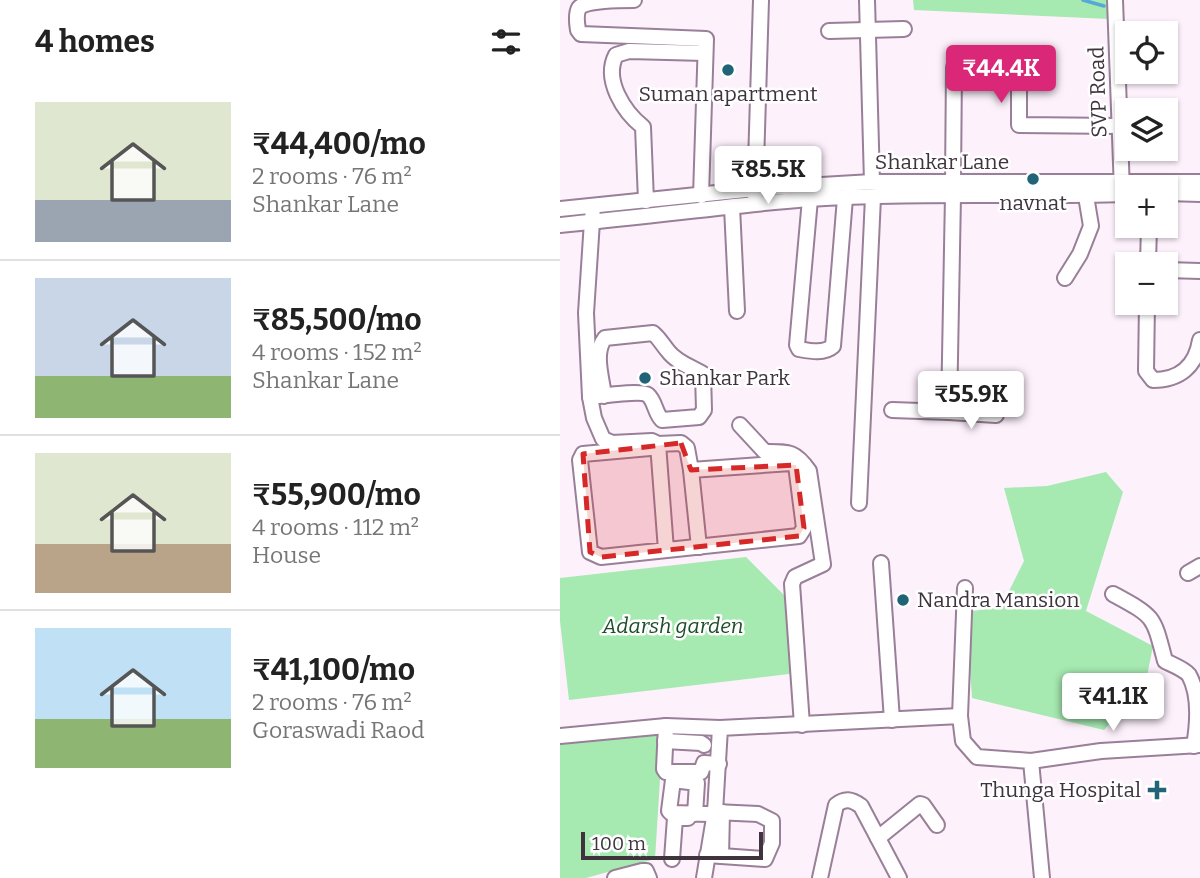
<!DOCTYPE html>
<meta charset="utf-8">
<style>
:root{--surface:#fff;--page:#f6f6f6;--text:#222;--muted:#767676;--line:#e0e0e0;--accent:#db2777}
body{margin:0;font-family:Bitter,serif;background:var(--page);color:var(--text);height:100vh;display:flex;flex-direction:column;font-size:26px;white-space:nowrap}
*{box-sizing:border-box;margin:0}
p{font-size:23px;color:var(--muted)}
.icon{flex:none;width:38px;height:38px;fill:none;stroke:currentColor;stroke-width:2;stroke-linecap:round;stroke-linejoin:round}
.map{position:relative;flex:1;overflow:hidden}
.side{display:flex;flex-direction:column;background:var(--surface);width:560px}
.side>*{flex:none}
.controls{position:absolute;left:555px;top:21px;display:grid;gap:14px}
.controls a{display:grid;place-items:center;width:63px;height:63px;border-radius:0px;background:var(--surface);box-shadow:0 2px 5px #0004;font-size:35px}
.scale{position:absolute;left:21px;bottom:18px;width:182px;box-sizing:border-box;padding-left:7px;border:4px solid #3f333e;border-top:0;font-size:19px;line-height:24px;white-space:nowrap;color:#3f333e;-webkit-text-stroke:5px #fff;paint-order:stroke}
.price{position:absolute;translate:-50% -60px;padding:0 16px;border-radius:7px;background:#fff;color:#222;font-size:23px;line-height:46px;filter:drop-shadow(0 2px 4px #0008)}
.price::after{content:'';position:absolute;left:50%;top:42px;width:21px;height:16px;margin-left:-10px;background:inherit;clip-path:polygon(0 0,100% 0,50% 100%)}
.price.active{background:var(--accent);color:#fff}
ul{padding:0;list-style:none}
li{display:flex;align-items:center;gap:21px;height:175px;padding:0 35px}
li+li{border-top:2px solid var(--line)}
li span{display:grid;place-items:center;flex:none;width:196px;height:140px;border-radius:0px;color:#555}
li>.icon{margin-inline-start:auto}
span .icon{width:84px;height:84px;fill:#fffc;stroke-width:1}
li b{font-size:30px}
h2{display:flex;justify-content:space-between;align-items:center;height:84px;padding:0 35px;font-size:30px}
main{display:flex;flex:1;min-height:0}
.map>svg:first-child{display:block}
.green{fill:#a6e9b1}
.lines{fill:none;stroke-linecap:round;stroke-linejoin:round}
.stream{stroke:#54a9d8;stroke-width:3.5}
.minor-casing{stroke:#997f98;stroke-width:18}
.minor{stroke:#fff;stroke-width:14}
.marked{fill:#d62828;fill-opacity:0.2;stroke:#d62828;stroke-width:5;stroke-dasharray:14 9;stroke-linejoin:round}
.poi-dot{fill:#216477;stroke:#fff;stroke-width:2.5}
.labels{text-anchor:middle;stroke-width:5;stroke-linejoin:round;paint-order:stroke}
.street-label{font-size:21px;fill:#3f333e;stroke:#fff}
.poi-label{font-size:21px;fill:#3f333e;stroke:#fff}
.park-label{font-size:21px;font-style:italic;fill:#1d4e28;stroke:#fff}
</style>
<main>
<section class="side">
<h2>4 homes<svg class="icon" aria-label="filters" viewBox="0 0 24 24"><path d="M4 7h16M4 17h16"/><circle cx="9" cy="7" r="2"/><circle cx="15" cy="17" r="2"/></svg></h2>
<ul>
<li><span style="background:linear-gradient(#dfe7d0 70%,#9aa5b1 0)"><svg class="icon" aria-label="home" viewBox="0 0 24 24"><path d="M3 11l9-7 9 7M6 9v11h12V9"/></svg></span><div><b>₹44,400/mo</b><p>2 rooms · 76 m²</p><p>Shankar Lane</p></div></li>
<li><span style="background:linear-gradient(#c9d6e8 70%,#8fb573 0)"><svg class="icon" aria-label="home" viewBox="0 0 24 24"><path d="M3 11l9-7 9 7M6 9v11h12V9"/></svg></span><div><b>₹85,500/mo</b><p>4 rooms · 152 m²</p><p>Shankar Lane</p></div></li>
<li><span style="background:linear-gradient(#dfe7d0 65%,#b9a48a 0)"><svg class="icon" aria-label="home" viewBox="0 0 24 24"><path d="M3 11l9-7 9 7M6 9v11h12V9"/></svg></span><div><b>₹55,900/mo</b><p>4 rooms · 112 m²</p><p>House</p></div></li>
<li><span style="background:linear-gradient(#bfe0f5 65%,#8fb573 0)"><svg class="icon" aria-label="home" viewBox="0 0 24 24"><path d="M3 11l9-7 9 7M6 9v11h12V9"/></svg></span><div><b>₹41,100/mo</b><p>2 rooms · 76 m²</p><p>Goraswadi Raod</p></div></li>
</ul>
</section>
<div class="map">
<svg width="640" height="878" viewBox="0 0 640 878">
<rect width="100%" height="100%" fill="#fdf1fc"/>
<!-- green -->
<g class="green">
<path d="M 353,0 L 546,0 L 549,19 L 354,10 Z"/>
<path d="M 546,472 L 563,492 L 526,611 L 593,646 L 587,676 L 574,696 L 544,730 L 412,698 L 406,612 L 441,607 L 464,561 L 444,488 L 487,486 Z"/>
<path d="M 186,557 L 229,600 L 237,673 L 9,700 L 0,621 L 0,578 Z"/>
<path d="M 103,731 L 95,859 L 26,878 L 0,878 L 0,743 Z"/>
</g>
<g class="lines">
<!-- stream -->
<path class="stream" d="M 523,0 L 544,6"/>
<!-- minor casing -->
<g class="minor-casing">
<g id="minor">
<path d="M 74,0 C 63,0 24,0 19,8 C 16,13 17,24 18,30 L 21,34 L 146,39 L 141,196"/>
<path d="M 307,0 L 312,182"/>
<path d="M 555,0 L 562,191"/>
<path d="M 269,31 L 344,29"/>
<path d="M 393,182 L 394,67 L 459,68 L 459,125 L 560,126"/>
<path d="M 606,193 L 640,194"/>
<path d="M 195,196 L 201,0"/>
<path d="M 250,199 L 237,345 L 239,349 C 250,351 264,354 273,346 L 285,198"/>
<path d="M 86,201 L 83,127 C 64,112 43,80 56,55 L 69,51 L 145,53"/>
<path d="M 33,206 L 26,313 L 30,397 L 34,418 L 43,439 L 52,443 L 92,441 L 98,444 L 121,443 L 127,448 L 131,470 L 231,463 L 236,465 L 244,528 L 239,536 L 41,557 L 30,552 L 20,460 L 23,454 L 90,448 L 98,444 L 106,550"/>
<path d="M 172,207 L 177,311"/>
<path d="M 0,209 L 195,189 L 312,182 L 640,182"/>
<path d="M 0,225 C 83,217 165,206 248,199 C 354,192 461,197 567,194"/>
<path d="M 588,264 L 589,226"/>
<path d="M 606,270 L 640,271"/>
<path d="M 505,278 L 520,254 L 531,226 L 526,196"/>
<path d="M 587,303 L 586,371 L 593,380 C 620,380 636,366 640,340"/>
<path d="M 30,397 C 41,396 81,390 88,395 C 95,401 95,413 102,420 L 139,417 L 144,410 L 143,374 C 131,367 116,362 108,351 C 102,344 100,339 93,333 L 45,338 C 33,353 42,378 44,396"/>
<path d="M 332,410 L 389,412 L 393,195"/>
<path d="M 389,412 L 436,415"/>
<path d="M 180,425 L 205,452 C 229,452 235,451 249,471 L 263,564 L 235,577 L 232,584 L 242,725"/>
<path d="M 131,470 L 139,547"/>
<path d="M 299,503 L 313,197"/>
<path d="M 321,563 L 332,720"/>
<path d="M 628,573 L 640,566"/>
<path d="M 553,594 C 595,617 593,615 605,661 C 613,665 624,669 629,675 C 640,695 638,723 634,746"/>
<path d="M 400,716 L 405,588"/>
<path d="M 106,726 L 104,769 L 106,772 L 141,772 L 144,763 L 159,764"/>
<path d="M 0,736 L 106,726 L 160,728"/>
<path d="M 105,741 L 141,743 L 144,745"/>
<path d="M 471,761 L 541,751 L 640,745"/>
<path d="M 135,814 L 137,783 L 113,780 L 109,811 L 111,813 C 126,813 140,814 154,814"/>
<path d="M 318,838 L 360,804 L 363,805 L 377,825"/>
<path d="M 147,855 L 205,859 L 212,843 L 212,821 L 198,814 L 155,812"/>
<path d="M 161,856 L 162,812"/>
<path d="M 112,859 L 115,818 L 128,818"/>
<path d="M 55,878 L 82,871 L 86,871 L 89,878"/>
<path d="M 144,878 L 155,812 L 160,728 L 400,716 L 403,741 L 417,757 L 471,761 L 482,878"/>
<path d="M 260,878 L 276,805 C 285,798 291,799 301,806 L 339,878"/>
</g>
</g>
<!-- minor -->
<use href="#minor" class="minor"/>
</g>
<!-- marked area -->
<path class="marked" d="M 121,443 L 131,470 L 236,465 L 244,528 L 239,536 L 41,557 L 30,552 L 23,454 Z"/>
<!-- markers -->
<g class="poi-dot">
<circle cx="168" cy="70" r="7"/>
<circle cx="473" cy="179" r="7"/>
<circle cx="85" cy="378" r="7"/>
<circle cx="343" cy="600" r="7"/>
<path d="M593.5 779.5h7v7h7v7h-7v7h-7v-7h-7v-7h7z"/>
</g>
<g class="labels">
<!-- street labels -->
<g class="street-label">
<text transform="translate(538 92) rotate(-92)" y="7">SVP Road</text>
<text x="382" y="169">Shankar Lane</text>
</g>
<!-- poi labels -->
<g class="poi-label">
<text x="168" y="101">Suman apartment</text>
<text x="473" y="210">navnat</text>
<text x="99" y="385" text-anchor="start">Shankar Park</text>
<text x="357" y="607" text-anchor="start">Nandra Mansion</text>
<text x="581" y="797" text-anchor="end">Thunga Hospital</text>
</g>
<!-- park labels -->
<g class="park-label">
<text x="113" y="633">Adarsh garden</text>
</g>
</g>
</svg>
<div class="controls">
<a><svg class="icon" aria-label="locate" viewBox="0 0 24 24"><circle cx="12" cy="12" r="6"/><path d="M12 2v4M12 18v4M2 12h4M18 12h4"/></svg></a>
<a><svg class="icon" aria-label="layers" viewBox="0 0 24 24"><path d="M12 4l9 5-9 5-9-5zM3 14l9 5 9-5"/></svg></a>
<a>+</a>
<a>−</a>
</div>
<div class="scale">100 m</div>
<b class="price active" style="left:441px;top:105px">₹44.4K</b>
<b class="price" style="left:208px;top:206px">₹85.5K</b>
<b class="price" style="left:411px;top:431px">₹55.9K</b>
<b class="price" style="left:553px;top:733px">₹41.1K</b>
</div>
</main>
